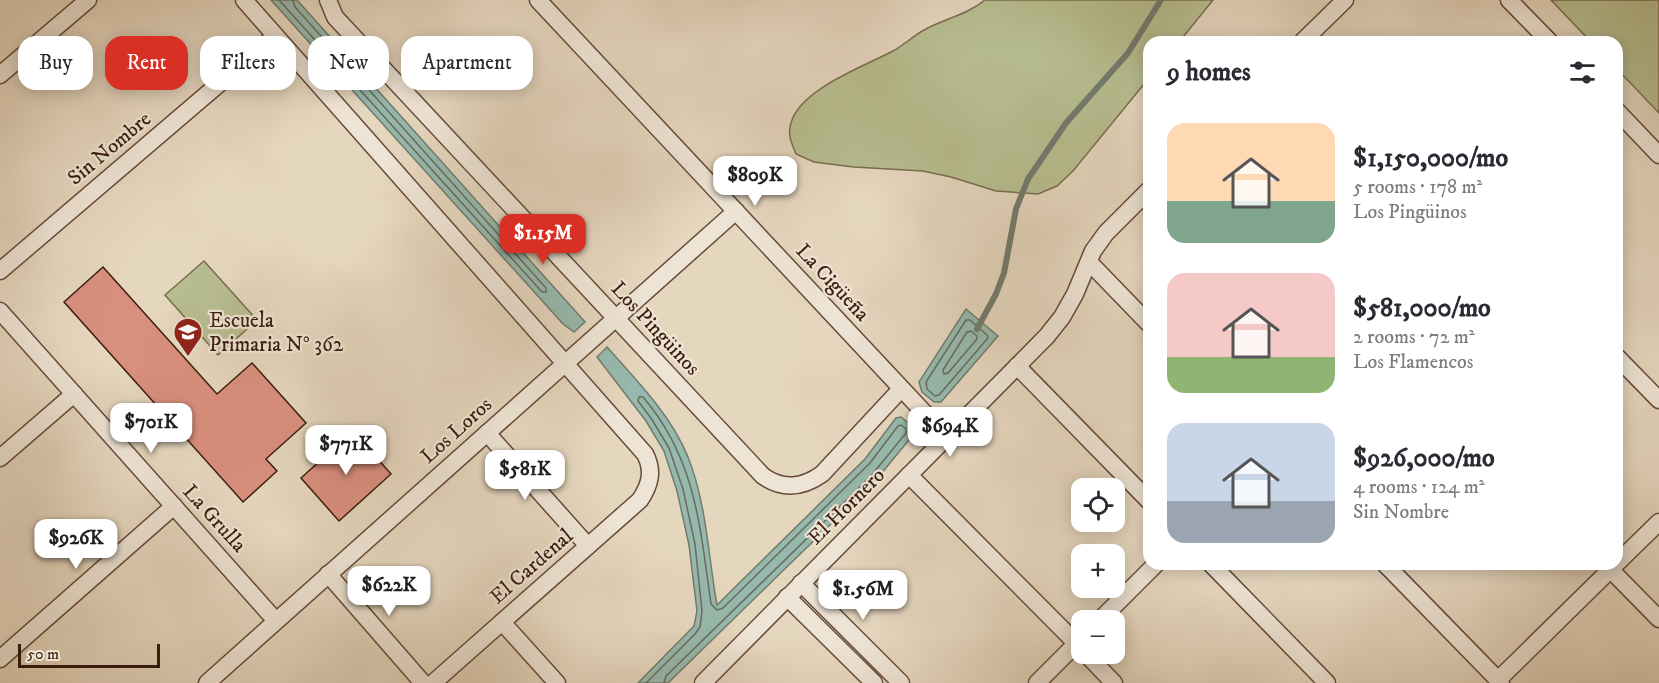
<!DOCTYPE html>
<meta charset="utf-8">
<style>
:root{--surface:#fff;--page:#f7f7f7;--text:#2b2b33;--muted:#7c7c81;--accent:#d93025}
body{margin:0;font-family:"IM FELL DW Pica",serif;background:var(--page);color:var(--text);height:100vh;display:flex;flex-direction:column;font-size:22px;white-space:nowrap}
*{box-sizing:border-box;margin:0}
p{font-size:20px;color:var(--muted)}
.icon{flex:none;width:33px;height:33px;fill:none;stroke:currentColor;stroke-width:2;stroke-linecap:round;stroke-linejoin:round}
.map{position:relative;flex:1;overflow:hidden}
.side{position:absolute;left:1143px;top:36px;width:480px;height:534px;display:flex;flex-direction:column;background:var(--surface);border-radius:18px;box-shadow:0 3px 15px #0003}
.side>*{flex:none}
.top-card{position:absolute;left:18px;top:36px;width:570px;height:54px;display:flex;gap:12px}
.fabs{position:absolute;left:1071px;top:478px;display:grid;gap:12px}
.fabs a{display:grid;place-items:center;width:54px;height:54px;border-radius:12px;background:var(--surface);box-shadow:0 3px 15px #0003;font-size:30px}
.scale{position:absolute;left:18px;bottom:15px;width:142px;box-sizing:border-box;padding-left:6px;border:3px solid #3b1d0e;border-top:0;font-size:16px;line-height:21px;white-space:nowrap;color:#3b1d0e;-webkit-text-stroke:4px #eee4d5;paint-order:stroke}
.price{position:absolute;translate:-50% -51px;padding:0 14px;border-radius:12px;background:#fff;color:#222;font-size:20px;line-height:39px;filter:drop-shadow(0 2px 3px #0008)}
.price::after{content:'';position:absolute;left:50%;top:36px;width:18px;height:14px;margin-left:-9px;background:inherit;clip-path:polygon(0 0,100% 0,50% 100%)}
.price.current{background:var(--accent);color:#fff}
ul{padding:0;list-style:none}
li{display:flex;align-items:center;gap:18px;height:150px;padding:0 24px}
li span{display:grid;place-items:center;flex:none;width:168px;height:120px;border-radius:18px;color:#555}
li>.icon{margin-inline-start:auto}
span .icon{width:72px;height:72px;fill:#fffc;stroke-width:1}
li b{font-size:26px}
h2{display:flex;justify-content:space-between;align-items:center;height:72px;padding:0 24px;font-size:26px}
.pill{padding:0 21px;border-radius:18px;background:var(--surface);box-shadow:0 3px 15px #0003;font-size:21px;line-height:54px}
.pill.current{background:var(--accent);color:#fff}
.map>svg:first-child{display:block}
.green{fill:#b7bd90;stroke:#796d4f;stroke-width:1.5}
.water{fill:#96b9ad;stroke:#727b6d;stroke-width:1.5}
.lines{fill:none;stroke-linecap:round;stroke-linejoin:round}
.shore{stroke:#686b5e;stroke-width:1.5}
.stream{stroke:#727b6d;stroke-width:6}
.building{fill:#d98f7e;stroke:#3b1d0e;stroke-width:1.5}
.minor-casing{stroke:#664b3a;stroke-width:19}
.minor{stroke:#eee4d5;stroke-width:16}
.labels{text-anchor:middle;stroke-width:4.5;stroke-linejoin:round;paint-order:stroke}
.street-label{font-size:21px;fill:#3b1d0e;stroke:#eee4d5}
.poi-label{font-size:21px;fill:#3b1d0e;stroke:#eee4d5;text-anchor:start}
</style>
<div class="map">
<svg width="1659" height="683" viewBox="0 0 1659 683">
<rect width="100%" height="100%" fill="#e5d6be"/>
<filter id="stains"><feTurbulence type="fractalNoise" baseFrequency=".00333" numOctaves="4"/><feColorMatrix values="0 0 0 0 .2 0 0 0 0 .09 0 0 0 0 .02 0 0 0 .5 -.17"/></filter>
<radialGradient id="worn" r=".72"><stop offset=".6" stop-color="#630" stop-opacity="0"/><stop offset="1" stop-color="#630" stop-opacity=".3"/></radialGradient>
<!-- green -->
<g class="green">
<path d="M 985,0 L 1213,0 L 1179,42 L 1149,42 L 1149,78 L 1073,171 L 1057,186 L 1038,194 L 996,191 L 951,177 L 923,171 L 854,167 L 814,162 L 796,154 C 792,144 787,135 791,123 C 800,89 865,66 893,51 C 904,45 913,36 924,30 C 943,19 967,15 985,0 Z"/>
<path d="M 1551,0 L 1659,0 L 1659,113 L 1617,69 L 1617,42 L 1591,42 Z"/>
<path d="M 204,261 L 257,320 L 218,355 L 165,295 Z"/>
</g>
<!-- water -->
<g class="water">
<path d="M 271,0 L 297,0 L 585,322 L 574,332 L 563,324 Z"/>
<path d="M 966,309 L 998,336 L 941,402 L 934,402 L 922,392 L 919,382 Z"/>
<path d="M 607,347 C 637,381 671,415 688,457 C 707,505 708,556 717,605 L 865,459 L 896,418 L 901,417 L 913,427 L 913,435 L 876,480 L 668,683 L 638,683 L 694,626 L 697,611 L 689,545 L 677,491 L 664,451 L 646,421 L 597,357 Z"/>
</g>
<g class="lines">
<!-- shore -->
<g class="shore">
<path d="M 279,0 L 542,292 L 546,292 L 546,288 L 295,7 L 293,0"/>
<path d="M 966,320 L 970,320 L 987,335 L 988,338 L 939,395 L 935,396 L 927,389 L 926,382 Z"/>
<path d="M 971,331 L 977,336 L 977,339 L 948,373 L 944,374 L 943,370 L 967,332 Z"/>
<path d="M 646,683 L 695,634 L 700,627 L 702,611 L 695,544 L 683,489 L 669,448 L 651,418 L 638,401 L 639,397 L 643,397 C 696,459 700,527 711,604 L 717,610 L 723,608 L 870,463 L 898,426 L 901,425 L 906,429 L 906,433 L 871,476 L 666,676 L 664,683"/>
</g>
<!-- stream -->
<path class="stream" d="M 977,329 L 996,294 L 1004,273 L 1016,209 L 1028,179 L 1066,123 L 1128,53 L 1161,0"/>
</g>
<!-- building -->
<g class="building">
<path d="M 103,267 L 217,394 L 252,363 L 306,423 L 266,459 L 277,471 L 243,502 L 64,302 Z"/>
<path d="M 353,431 L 391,474 L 339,521 L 301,478 Z"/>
</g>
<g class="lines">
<!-- minor casing -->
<g class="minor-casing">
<g id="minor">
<path d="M 244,0 L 645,454 C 654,471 650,485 640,500 L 433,683"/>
<path d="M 328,0 L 335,17 L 763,476 C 783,490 802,488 822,474 L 901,389"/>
<path d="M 538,0 L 947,437"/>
<path d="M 1509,0 L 1550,42"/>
<path d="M 1302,42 L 1345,0"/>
<path d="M 0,75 L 88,0"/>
<path d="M 1617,111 L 1659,155"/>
<path d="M 1089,262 L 1149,324"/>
<path d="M 0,271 L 275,36"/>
<path d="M 0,311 L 276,621"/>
<path d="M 1617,357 L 1659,400"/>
<path d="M 1017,366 L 1149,501"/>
<path d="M 487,433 L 588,546"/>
<path d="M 0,458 L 74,394"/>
<path d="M 909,475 L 1082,649"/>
<path d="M 1617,563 L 1659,522"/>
<path d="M 1211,564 L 1327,683"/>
<path d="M 1385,564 L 1501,683"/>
<path d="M 1605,564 L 1659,619"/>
<path d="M 328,574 L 423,683"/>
<path d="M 801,583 L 901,683"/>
<path d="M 787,597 L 874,683"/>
<path d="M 1099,621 L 1156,564"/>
<path d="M 502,622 L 557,683"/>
<path d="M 1086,654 L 1114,683"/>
<path d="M 0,659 L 174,506"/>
<path d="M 1498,680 L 1616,564"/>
<path d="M 207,683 L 736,211"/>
<path d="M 703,683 L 1047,336 L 1062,317 L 1075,294 L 1093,251 L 1106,233 L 1149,190"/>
<path d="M 1037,683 L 1082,638"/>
</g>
</g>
<!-- minor -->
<use href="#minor" class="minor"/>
</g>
<!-- icons -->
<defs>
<g id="school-pin" transform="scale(1.5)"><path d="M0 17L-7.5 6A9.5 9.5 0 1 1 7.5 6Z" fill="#8f2418" stroke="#eee4d5"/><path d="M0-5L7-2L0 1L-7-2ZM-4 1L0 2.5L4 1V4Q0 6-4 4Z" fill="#fff"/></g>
</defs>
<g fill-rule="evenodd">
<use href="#school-pin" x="188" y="332"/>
</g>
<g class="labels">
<!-- street labels -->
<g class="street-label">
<text transform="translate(109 148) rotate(-40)" y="7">Sin Nombre</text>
<text transform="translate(833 282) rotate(47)" y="7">La Cigüeña</text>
<text transform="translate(656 328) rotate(47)" y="7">Los Pingüinos</text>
<text transform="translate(456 430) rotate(-42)" y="7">Los Loros</text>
<text transform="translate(846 506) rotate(-45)" y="7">El Hornero</text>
<text transform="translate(215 518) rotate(48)" y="7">La Grulla</text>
<text transform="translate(531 566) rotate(-41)" y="7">El Cardenal</text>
</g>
<!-- poi labels -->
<g class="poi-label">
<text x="209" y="327">Escuela<tspan x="209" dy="24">Primaria N° 362</tspan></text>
</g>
</g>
<rect width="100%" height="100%" filter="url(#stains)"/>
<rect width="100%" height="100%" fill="url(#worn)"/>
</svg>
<div class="fabs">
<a><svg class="icon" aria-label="locate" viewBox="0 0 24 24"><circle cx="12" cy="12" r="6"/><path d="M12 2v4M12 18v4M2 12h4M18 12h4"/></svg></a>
<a>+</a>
<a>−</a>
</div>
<div class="scale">50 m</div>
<b class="price" style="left:755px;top:207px">$809K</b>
<b class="price current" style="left:543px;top:265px">$1.15M</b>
<b class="price" style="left:151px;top:454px">$701K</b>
<b class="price" style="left:950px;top:458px">$694K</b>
<b class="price" style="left:346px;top:476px">$771K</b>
<b class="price" style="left:525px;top:501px">$581K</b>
<b class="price" style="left:76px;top:570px">$926K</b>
<b class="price" style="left:389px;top:617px">$622K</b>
<b class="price" style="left:863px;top:621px">$1.56M</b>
<div class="top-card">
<a class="pill">Buy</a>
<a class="pill current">Rent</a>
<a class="pill">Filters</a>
<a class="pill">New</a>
<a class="pill">Apartment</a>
</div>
<section class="side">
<h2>9 homes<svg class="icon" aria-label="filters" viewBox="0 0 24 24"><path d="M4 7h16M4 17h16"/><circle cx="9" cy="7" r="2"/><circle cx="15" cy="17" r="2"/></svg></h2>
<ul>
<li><span style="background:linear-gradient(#ffd9b3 65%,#7fa58c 0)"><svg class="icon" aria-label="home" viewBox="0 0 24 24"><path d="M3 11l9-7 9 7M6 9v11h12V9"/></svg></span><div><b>$1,150,000/mo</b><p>5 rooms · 178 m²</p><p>Los Pingüinos</p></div></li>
<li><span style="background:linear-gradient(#f6c9c9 70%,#8fb573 0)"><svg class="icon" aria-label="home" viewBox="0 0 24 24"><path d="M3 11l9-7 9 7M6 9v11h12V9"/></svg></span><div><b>$581,000/mo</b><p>2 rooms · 72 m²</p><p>Los Flamencos</p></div></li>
<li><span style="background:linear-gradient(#c9d6e8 65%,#9aa5b1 0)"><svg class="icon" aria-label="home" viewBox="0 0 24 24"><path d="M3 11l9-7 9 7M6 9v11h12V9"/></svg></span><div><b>$926,000/mo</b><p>4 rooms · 124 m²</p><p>Sin Nombre</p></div></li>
</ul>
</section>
</div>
